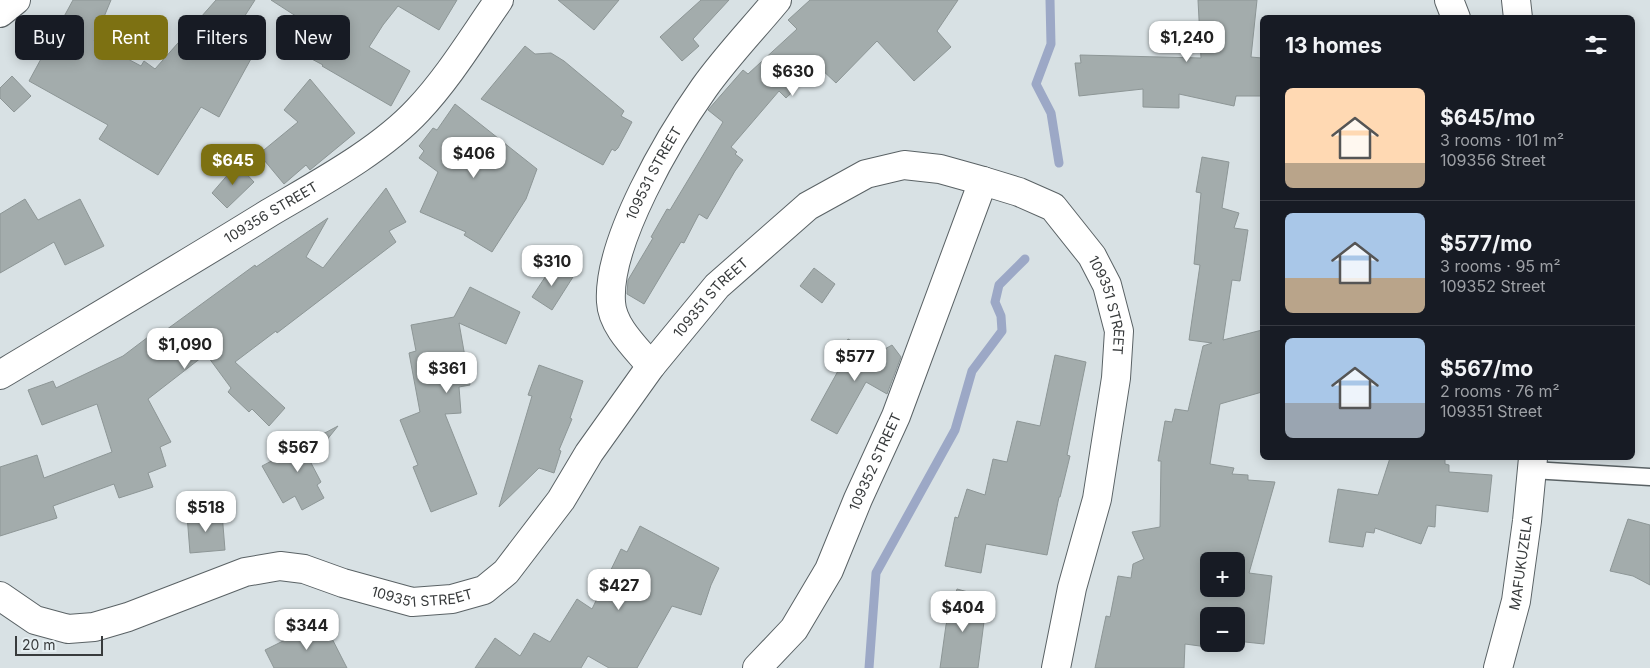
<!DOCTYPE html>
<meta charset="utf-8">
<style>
:root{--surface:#171b24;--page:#20242c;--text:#f1f3f6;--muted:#9ea1a6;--line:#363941;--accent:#7d7112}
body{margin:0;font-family:Inter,sans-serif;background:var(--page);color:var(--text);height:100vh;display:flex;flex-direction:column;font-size:19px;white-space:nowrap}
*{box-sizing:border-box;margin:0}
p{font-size:16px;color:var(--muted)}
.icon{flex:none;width:28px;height:28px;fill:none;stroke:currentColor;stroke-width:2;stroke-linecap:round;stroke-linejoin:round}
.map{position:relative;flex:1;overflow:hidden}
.drawer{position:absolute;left:1260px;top:15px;width:375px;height:445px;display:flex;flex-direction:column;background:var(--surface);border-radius:8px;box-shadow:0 2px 12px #0003}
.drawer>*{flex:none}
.top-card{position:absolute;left:15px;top:15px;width:475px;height:45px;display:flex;gap:10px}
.tools{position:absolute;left:1200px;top:552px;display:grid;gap:10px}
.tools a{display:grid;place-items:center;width:45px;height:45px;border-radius:8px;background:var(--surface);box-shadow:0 2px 12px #0003;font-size:25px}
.scale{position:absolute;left:15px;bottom:12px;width:88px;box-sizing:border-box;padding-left:5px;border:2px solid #383b3c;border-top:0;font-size:14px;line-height:18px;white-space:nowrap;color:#383b3c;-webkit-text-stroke:4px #e5eef1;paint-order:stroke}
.price{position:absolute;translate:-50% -42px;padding:0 11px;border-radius:10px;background:#fff;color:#222;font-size:16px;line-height:32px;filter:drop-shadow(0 1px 2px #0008)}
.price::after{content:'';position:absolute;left:50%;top:30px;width:15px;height:11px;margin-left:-8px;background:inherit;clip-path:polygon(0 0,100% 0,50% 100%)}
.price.selected{background:var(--accent);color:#fff}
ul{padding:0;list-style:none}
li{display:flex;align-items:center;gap:15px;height:125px;padding:0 25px}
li+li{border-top:1px solid var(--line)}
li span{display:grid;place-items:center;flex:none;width:140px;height:100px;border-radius:8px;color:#555}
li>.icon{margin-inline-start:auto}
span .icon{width:60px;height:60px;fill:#fffc;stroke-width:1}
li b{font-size:21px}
h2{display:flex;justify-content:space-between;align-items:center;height:60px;padding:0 25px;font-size:21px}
.tag{padding:0 18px;border-radius:8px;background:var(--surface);box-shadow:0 2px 12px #0003;font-size:18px;line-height:45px}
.tag.selected{background:var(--accent);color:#fff}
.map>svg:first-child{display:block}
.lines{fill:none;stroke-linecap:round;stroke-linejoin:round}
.stream{stroke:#9ca8c6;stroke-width:9}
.building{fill:#a3acac;stroke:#8d9696;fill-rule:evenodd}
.lane-casing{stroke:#5a6265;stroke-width:19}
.street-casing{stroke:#5a6265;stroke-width:30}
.secondary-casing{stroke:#5a6265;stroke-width:30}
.lane{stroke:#fff;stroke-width:16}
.street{stroke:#fff;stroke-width:28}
.secondary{stroke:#fff;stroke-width:28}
.labels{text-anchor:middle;stroke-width:4;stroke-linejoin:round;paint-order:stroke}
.street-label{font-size:14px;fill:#383b3c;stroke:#e5eef1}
</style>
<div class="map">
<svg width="1650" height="668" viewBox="0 0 1650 668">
<rect width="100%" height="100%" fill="#d8e1e4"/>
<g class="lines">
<!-- stream -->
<g class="stream">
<path d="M 1050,0 L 1051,44 L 1036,84 L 1051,113 L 1059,163"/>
<path d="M 869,668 L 876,573 L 955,430 L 972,371 L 1002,331 L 1001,316 L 995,302 L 999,285 L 1025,259"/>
</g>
</g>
<!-- building -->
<g class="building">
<path d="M 73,0 L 111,0 L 94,41 L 141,66 L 144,61 L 155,69 L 216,0 L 255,0 L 228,42 L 252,57 L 219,117 L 201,107 L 158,175 L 99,139 L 108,125 L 29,81 Z"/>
<path d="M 271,0 L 457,0 L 439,30 L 398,6 L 383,25 L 369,47 L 410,71 L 391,106 L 322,66 L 323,65 L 291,48 L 302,20 Z"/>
<path d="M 558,0 L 619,0 L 594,30 Z"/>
<path d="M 701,0 L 729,0 L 693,39 L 699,46 L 682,61 L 660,37 Z"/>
<path d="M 810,0 L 958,0 L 937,31 L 951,47 L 914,81 L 877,41 L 836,83 L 819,67 L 786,98 L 779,91 L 731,147 L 737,152 L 735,154 L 743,160 L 735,171 L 707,219 L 699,214 L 684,243 L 681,242 L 644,304 L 627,294 L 628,280 L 653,238 L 651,237 L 667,209 L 670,210 L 723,122 L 708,110 L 743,70 L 748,74 L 797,29 L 788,20 Z"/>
<path d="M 1198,0 L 1257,0 L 1251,57 L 1262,58 L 1262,96 L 1236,96 L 1234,106 L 1179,94 L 1179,108 L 1143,107 L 1143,89 L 1079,96 L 1075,63 L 1081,63 L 1080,55 L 1201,58 Z"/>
<path d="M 525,46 L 535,54 L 551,53 L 564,61 L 624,111 L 621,116 L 632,122 L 618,148 L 615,151 L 612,149 L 603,165 L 481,99 Z"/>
<path d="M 12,76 L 31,96 L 14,112 L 0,98 L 0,88 Z"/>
<path d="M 310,79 L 355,133 L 310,170 L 306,165 L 284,184 L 259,154 L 298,122 L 284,110 Z"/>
<path d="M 455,104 L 537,169 L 526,199 L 492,252 L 464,235 L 466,232 L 420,212 L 438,172 L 419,158 L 424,151 L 419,146 L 433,128 L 437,130 Z"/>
<path d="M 1202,157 L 1229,162 L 1222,208 L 1239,213 L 1234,228 L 1248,230 L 1240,281 L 1232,280 L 1223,340 L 1262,330 L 1262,392 L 1220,404 L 1210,464 L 1234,468 L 1232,474 L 1248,475 L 1248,480 L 1275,482 L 1249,573 L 1272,576 L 1264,644 L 1236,641 L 1236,616 L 1209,616 L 1209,644 L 1223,644 L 1222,649 L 1185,644 L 1184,668 L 1095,668 L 1106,616 L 1110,617 L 1118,576 L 1131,578 L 1133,564 L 1144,559 L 1132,532 L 1160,527 L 1161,461 L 1158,461 L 1165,421 L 1172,422 L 1175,409 L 1188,411 L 1203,346 L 1212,343 L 1189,340 L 1200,265 L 1194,264 L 1201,193 L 1196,192 ZM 1209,561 L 1236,561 L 1236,589 L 1209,589 Z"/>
<path d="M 237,164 L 254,182 L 227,208 L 212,193 Z"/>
<path d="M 386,188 L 406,222 L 389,231 L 396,242 L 277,333 L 276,331 L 235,362 L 285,408 L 269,426 L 252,409 L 249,412 L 228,392 L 231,388 L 206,354 L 148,399 L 171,442 L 160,447 L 166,466 L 148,473 L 153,487 L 119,498 L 114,484 L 53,506 L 57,518 L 0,536 L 0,467 L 37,455 L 44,478 L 112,452 L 97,404 L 42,425 L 28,390 L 53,381 L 56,388 L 123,356 L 152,334 L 155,338 L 255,265 L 256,267 L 328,218 L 306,257 L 323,268 Z"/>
<path d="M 25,199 L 38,220 L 80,199 L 104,246 L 65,265 L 54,242 L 0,273 L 0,214 Z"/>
<path d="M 553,265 L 573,277 L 552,310 L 532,297 Z"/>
<path d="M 814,268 L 835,284 L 822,303 L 800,286 Z"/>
<path d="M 470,287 L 520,312 L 506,344 L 459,323 L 470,385 L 459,387 L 461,413 L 445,414 L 477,494 L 431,512 L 413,467 L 418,465 L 400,420 L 420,412 L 409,353 L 416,351 L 411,325 L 454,317 Z"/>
<path d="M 848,339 L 876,354 L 892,345 L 901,357 L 887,394 L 866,382 L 837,434 L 811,420 L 838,371 L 832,368 Z"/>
<path d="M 1055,355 L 1086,362 L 1067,455 L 1070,456 L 1060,497 L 1059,497 L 1047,555 L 986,544 L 981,573 L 945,566 L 955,517 L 958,518 L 967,489 L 985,495 L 993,459 L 1007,462 L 1017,421 L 1040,426 Z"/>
<path d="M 539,365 L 583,381 L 570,418 L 572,419 L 559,450 L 561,451 L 554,473 L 539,468 L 499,507 L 532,396 L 528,395 Z"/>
<path d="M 338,426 L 310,461 L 321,482 L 317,485 L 324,498 L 302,510 L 295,496 L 283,503 L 262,466 Z"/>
<path d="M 1390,458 L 1445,458 L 1445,464 L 1449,465 L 1449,472 L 1492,475 L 1488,512 L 1436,505 L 1435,527 L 1428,526 L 1421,544 L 1375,528 L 1374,533 L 1366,532 L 1363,547 L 1329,542 L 1338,489 L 1378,495 Z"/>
<path d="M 222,513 L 225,550 L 190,553 L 187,515 Z"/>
<path d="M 1628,519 L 1650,525 L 1650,585 L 1633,576 L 1610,571 Z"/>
<path d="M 640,526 L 719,568 L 711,585 L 701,615 L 672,606 L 637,668 L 609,668 L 588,656 L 581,668 L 475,668 L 495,638 L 520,656 L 534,633 L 550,642 L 577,599 L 592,609 L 621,549 L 627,552 Z"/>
<path d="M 957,589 L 979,595 L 974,611 L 985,614 L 978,668 L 940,668 L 946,625 Z"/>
<path d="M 323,621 L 347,668 L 274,668 L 265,650 Z"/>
</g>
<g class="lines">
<!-- lane casing -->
<g class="lane-casing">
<path id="lane" d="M 1532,470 L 1650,477"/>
</g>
<!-- street casing -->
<g class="street-casing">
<g id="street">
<path d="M 1516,0 L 1518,18"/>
<path d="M 0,13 L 16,0"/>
<path id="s1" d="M 651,366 C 636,348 612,326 611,302 C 607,242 670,136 704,88 C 726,57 753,29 777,0"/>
<path id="s2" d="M 0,375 C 90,321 180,268 269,213 C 318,184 380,151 418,110 C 449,77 473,37 499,0"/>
<path id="s3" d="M 0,596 L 35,620 L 68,629 L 94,627 L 128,617 L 245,572 L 280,566 L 304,569 L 343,583 L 412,602 L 452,599 L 484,590 L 506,572 L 561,500 L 589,453 L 651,366 L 717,286 L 808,206 L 866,174 L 904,165 L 940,169 L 983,181 L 1019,192 L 1053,207 L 1092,256 L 1107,285 L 1119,331 L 1116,378 L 1097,499 L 1072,588 L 1056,668"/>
<path id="s4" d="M 757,668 L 794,629 L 829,570 L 858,499 L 896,416 L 983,181"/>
</g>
</g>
<!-- secondary casing -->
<g class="secondary-casing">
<g id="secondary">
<path d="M 1449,0 L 1456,18"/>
<path id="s5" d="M 1498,668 L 1516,601 L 1527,521 L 1533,458"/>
</g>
</g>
<!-- lane -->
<use href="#lane" class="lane"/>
<!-- street -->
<use href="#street" class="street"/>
<!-- secondary -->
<use href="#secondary" class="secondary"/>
</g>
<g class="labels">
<!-- street labels -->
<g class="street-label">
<text dy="5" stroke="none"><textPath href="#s1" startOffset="214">109531 STREET</textPath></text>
<text dy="5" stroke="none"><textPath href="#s2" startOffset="316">109356 STREET</textPath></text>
<text dy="5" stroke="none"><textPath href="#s3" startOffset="881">109351 STREET</textPath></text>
<text dy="5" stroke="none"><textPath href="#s3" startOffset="1391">109351 STREET</textPath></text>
<text dy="5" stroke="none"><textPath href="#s4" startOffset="240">109352 STREET</textPath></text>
<text dy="5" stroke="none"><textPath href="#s5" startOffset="108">MAFUKUZELA</textPath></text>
<text dy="5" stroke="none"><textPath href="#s3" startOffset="446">109351 STREET</textPath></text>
</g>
</g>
</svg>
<div class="tools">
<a>+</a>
<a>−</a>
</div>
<div class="scale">20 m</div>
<b class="price" style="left:1187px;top:63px">$1,240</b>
<b class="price" style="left:793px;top:97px">$630</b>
<b class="price" style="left:474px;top:179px">$406</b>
<b class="price selected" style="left:233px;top:186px">$645</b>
<b class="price" style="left:552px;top:287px">$310</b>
<b class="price" style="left:185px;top:370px">$1,090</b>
<b class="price" style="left:855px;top:382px">$577</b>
<b class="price" style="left:447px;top:394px">$361</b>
<b class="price" style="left:298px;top:473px">$567</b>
<b class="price" style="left:206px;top:533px">$518</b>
<b class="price" style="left:619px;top:611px">$427</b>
<b class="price" style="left:963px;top:633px">$404</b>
<b class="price" style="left:307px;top:651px">$344</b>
<div class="top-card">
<a class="tag">Buy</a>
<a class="tag selected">Rent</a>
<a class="tag">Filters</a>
<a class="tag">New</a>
</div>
<section class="drawer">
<h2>13 homes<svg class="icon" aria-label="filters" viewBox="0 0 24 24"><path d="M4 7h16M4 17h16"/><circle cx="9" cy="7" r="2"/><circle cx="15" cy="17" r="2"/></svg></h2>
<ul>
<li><span style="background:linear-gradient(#ffd9b3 75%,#b9a48a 0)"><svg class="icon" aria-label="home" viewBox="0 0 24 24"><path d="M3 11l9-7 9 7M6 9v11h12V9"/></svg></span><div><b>$645/mo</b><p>3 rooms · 101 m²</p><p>109356 Street</p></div></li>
<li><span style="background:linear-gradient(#a9c7e8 65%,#b9a48a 0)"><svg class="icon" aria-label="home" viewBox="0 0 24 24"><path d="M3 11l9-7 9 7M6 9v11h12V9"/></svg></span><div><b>$577/mo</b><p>3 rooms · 95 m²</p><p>109352 Street</p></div></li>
<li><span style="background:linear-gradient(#a9c7e8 65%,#9aa5b1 0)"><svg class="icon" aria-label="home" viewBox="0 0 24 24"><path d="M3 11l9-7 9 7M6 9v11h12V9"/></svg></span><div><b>$567/mo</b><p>2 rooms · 76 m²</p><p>109351 Street</p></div></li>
</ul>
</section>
</div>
